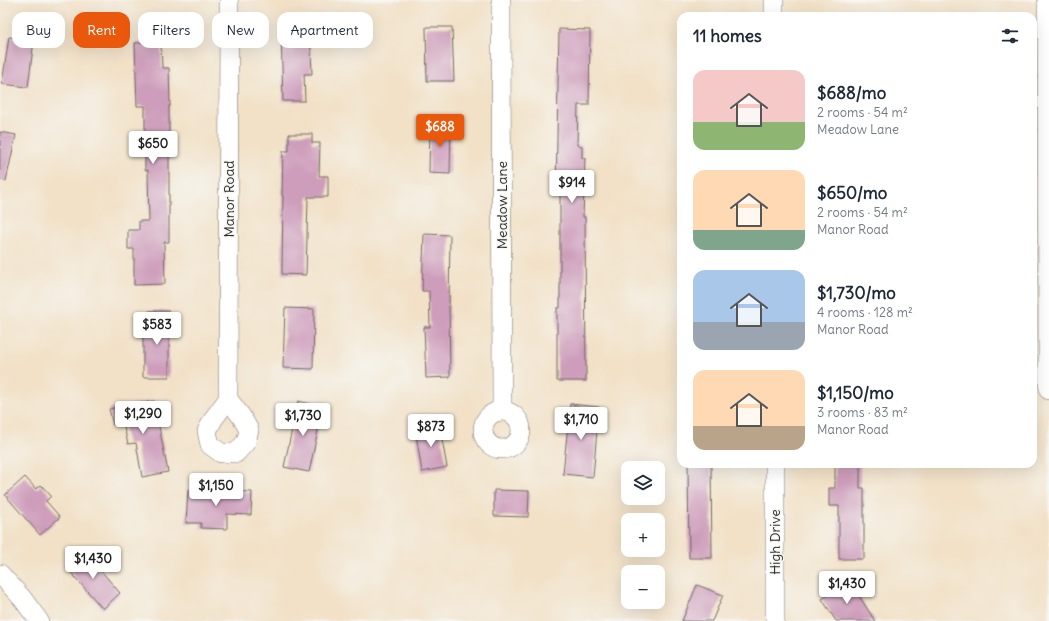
<!DOCTYPE html>
<meta charset="utf-8">
<style>
:root{--surface:#fff;--page:#f6f6f7;--text:#1f2937;--muted:#747a83;--accent:#ea580c}
body{margin:0;font-family:Delius,sans-serif;background:var(--page);color:var(--text);height:100vh;display:flex;flex-direction:column;font-size:15px;white-space:nowrap}
*{box-sizing:border-box;margin:0}
p{font-size:13px;color:var(--muted)}
.icon{flex:none;width:22px;height:22px;fill:none;stroke:currentColor;stroke-width:2;stroke-linecap:round;stroke-linejoin:round}
.map{position:relative;flex:1;overflow:hidden}
.side{position:absolute;left:677px;top:12px;width:360px;height:456px;display:flex;flex-direction:column;background:var(--surface);border-radius:12px;box-shadow:0 4px 16px #0002}
.side>*{flex:none}
.hud{position:absolute;left:12px;top:12px;width:380px;height:36px;display:flex;gap:8px}
.controls{position:absolute;left:621px;top:461px;display:grid;gap:8px}
.controls a{display:grid;place-items:center;width:44px;height:44px;border-radius:8px;background:var(--surface);box-shadow:0 4px 16px #0002;font-size:20px}
.price{position:absolute;translate:-50% -34px;padding:0 9px;border-radius:4px;background:#fff;color:#222;font-size:13px;line-height:26px;filter:drop-shadow(0 1px 2px #0008)}
.price::after{content:'';position:absolute;left:50%;top:24px;width:12px;height:9px;margin-left:-6px;background:inherit;clip-path:polygon(0 0,100% 0,50% 100%)}
.price.selected{background:var(--accent);color:#fff}
ul{padding:0;list-style:none}
li{display:flex;align-items:center;gap:12px;height:100px;padding:0 16px}
li span{display:grid;place-items:center;flex:none;width:112px;height:80px;border-radius:12px;color:#555}
li>.icon{margin-inline-start:auto}
span .icon{width:48px;height:48px;fill:#fffc;stroke-width:1}
li b{font-size:17px}
h2{display:flex;justify-content:space-between;align-items:center;height:48px;padding:0 16px;font-size:17px}
.tag{padding:0 14px;border-radius:12px;background:var(--surface);box-shadow:0 4px 16px #0002;font-size:14px;line-height:36px}
.tag.selected{background:var(--accent);color:#fff}
.map>svg:first-child{display:block}
.building{fill:#ce9dbb}
.lines{fill:none;stroke-linecap:round;stroke-linejoin:round}
.minor-casing{stroke:#716b62;stroke-width:20}
.minor{stroke:#fff;stroke-width:19}
.labels{text-anchor:middle;stroke-width:3;stroke-linejoin:round;paint-order:stroke}
.street-label{font-size:14px;fill:#2b2b2b;stroke:#f6f6f2}
</style>
<div class="map">
<svg width="1049" height="621" viewBox="0 0 1049 621">
<rect width="100%" height="100%" fill="#f6f6f2"/>
<filter id="ink" filterUnits="userSpaceOnUse"><feTurbulence type="fractalNoise" baseFrequency=".025" numOctaves="2"/><feDisplacementMap in="SourceGraphic" scale="8" xChannelSelector="R" yChannelSelector="G"/><feConvolveMatrix kernelMatrix="1 2 1 2 8 2 1 2 1" color-interpolation-filters="sRGB"/></filter>
<filter id="wash" filterUnits="userSpaceOnUse"><feTurbulence type="fractalNoise" baseFrequency=".012" numOctaves="4" result="noise"/><feDisplacementMap in="SourceGraphic" scale="16" xChannelSelector="R" yChannelSelector="G"/><feGaussianBlur stdDeviation="0.9" result="paint"/><feColorMatrix in="noise" values="0 0 0 0 0 0 0 0 0 0 0 0 0 0 0 0 0 1.4 0 .05"/><feComposite in="paint" operator="in"/></filter>
<g filter="url(#wash)">
<rect width="100%" height="100%" fill="#f2e1c7"/>
<g id="blocks">
<!-- building -->
<g class="building">
<path d="M 426,27 L 452,27 L 454,81 L 427,81 Z"/>
<path d="M 310,29 L 312,74 L 304,74 L 305,101 L 283,101 L 281,30 Z"/>
<path d="M 559,29 L 590,30 L 589,105 L 578,105 L 577,145 L 582,146 L 582,158 L 585,158 L 583,217 L 585,217 L 586,381 L 557,381 L 557,308 L 560,308 L 560,194 L 556,193 Z"/>
<path d="M 9,37 L 34,40 L 28,87 L 2,84 Z"/>
<path d="M 161,42 L 162,68 L 169,68 L 170,106 L 169,106 L 169,242 L 164,242 L 165,284 L 134,285 L 134,249 L 128,249 L 128,230 L 139,230 L 139,221 L 149,221 L 148,170 L 145,170 L 145,106 L 137,106 L 135,43 Z"/>
<path d="M 430,123 L 451,124 L 450,174 L 429,173 Z"/>
<path d="M 0,132 L 16,135 L 6,181 L 0,180 Z"/>
<path d="M 289,134 L 312,134 L 312,143 L 320,143 L 319,176 L 328,176 L 328,197 L 308,197 L 306,275 L 282,274 L 283,196 L 282,196 L 283,151 L 289,151 Z"/>
<path d="M 424,234 L 450,235 L 449,305 L 450,377 L 426,378 L 424,327 L 430,327 L 429,291 L 422,291 Z"/>
<path d="M 285,308 L 314,309 L 313,369 L 283,368 Z"/>
<path d="M 149,311 L 169,311 L 169,377 L 143,377 L 143,329 L 149,329 Z"/>
<path d="M 154,401 L 168,472 L 142,477 L 136,443 L 128,444 L 123,423 L 113,425 L 109,409 Z"/>
<path d="M 298,401 L 323,407 L 309,472 L 284,467 Z"/>
<path d="M 570,404 L 599,407 L 593,477 L 563,474 Z"/>
<path d="M 439,423 L 447,467 L 422,472 L 415,428 Z"/>
<path d="M 688,464 L 711,464 L 712,558 L 689,558 Z"/>
<path d="M 835,464 L 860,464 L 860,488 L 864,488 L 864,559 L 839,559 L 839,506 L 829,506 L 829,488 L 835,488 Z"/>
<path d="M 25,477 L 36,489 L 41,485 L 51,496 L 46,501 L 60,517 L 40,535 L 5,495 Z"/>
<path d="M 188,490 L 252,492 L 251,515 L 227,514 L 227,529 L 201,528 L 201,523 L 186,523 Z"/>
<path d="M 494,490 L 529,491 L 528,517 L 494,516 Z"/>
<path d="M 84,551 L 120,593 L 103,609 L 66,567 Z"/>
<path d="M 850,582 L 875,621 L 836,621 L 822,599 Z"/>
<path d="M 697,585 L 723,595 L 712,621 L 682,621 Z"/>
</g>
</g>
</g>
<g filter="url(#ink)">
<use href="#blocks" fill-opacity="0" stroke="#716b62" stroke-width="1"/>
<g class="lines">
<!-- minor casing -->
<g class="minor-casing">
<g id="minor">
<path d="M 501,0 L 502,410"/>
<path d="M 774,0 L 774,16"/>
<path d="M 1047,0 L 1048,382 L 1049,390"/>
<path d="M 228,399 L 241,416 L 249,430 L 246,442 L 236,453 L 221,453 L 210,445 L 207,431 L 214,418 L 228,399 L 229,0"/>
<circle cx="502" cy="430" r="19"/>
<path d="M 0,574 L 22,598 L 39,621"/>
<path d="M 775,621 L 775,464"/>
</g>
</g>
<!-- minor -->
<use href="#minor" class="minor"/>
</g>
</g>
<g class="labels">
<!-- street labels -->
<g class="street-label">
<text transform="translate(229 199) rotate(-90)" y="5">Manor Road</text>
<text transform="translate(502 205) rotate(-90)" y="5">Meadow Lane</text>
<text transform="translate(775 542) rotate(-90)" y="5">High Drive</text>
</g>
</g>
</svg>
<div class="controls">
<a><svg class="icon" aria-label="layers" viewBox="0 0 24 24"><path d="M12 4l9 5-9 5-9-5zM3 14l9 5 9-5"/></svg></a>
<a>+</a>
<a>−</a>
</div>
<b class="price selected" style="left:440px;top:148px">$688</b>
<b class="price" style="left:153px;top:165px">$650</b>
<b class="price" style="left:572px;top:204px">$914</b>
<b class="price" style="left:157px;top:346px">$583</b>
<b class="price" style="left:143px;top:435px">$1,290</b>
<b class="price" style="left:303px;top:437px">$1,730</b>
<b class="price" style="left:581px;top:441px">$1,710</b>
<b class="price" style="left:431px;top:448px">$873</b>
<b class="price" style="left:216px;top:507px">$1,150</b>
<b class="price" style="left:93px;top:580px">$1,430</b>
<b class="price" style="left:847px;top:605px">$1,430</b>
<div class="hud">
<a class="tag">Buy</a>
<a class="tag selected">Rent</a>
<a class="tag">Filters</a>
<a class="tag">New</a>
<a class="tag">Apartment</a>
</div>
<section class="side">
<h2>11 homes<svg class="icon" aria-label="filters" viewBox="0 0 24 24"><path d="M4 7h16M4 17h16"/><circle cx="9" cy="7" r="2"/><circle cx="15" cy="17" r="2"/></svg></h2>
<ul>
<li><span style="background:linear-gradient(#f6c9c9 65%,#8fb573 0)"><svg class="icon" aria-label="home" viewBox="0 0 24 24"><path d="M3 11l9-7 9 7M6 9v11h12V9"/></svg></span><div><b>$688/mo</b><p>2 rooms · 54 m²</p><p>Meadow Lane</p></div></li>
<li><span style="background:linear-gradient(#ffd9b3 75%,#7fa58c 0)"><svg class="icon" aria-label="home" viewBox="0 0 24 24"><path d="M3 11l9-7 9 7M6 9v11h12V9"/></svg></span><div><b>$650/mo</b><p>2 rooms · 54 m²</p><p>Manor Road</p></div></li>
<li><span style="background:linear-gradient(#a9c7e8 65%,#9aa5b1 0)"><svg class="icon" aria-label="home" viewBox="0 0 24 24"><path d="M3 11l9-7 9 7M6 9v11h12V9"/></svg></span><div><b>$1,730/mo</b><p>4 rooms · 128 m²</p><p>Manor Road</p></div></li>
<li><span style="background:linear-gradient(#ffd9b3 70%,#b9a48a 0)"><svg class="icon" aria-label="home" viewBox="0 0 24 24"><path d="M3 11l9-7 9 7M6 9v11h12V9"/></svg></span><div><b>$1,150/mo</b><p>3 rooms · 83 m²</p><p>Manor Road</p></div></li>
</ul>
</section>
</div>
